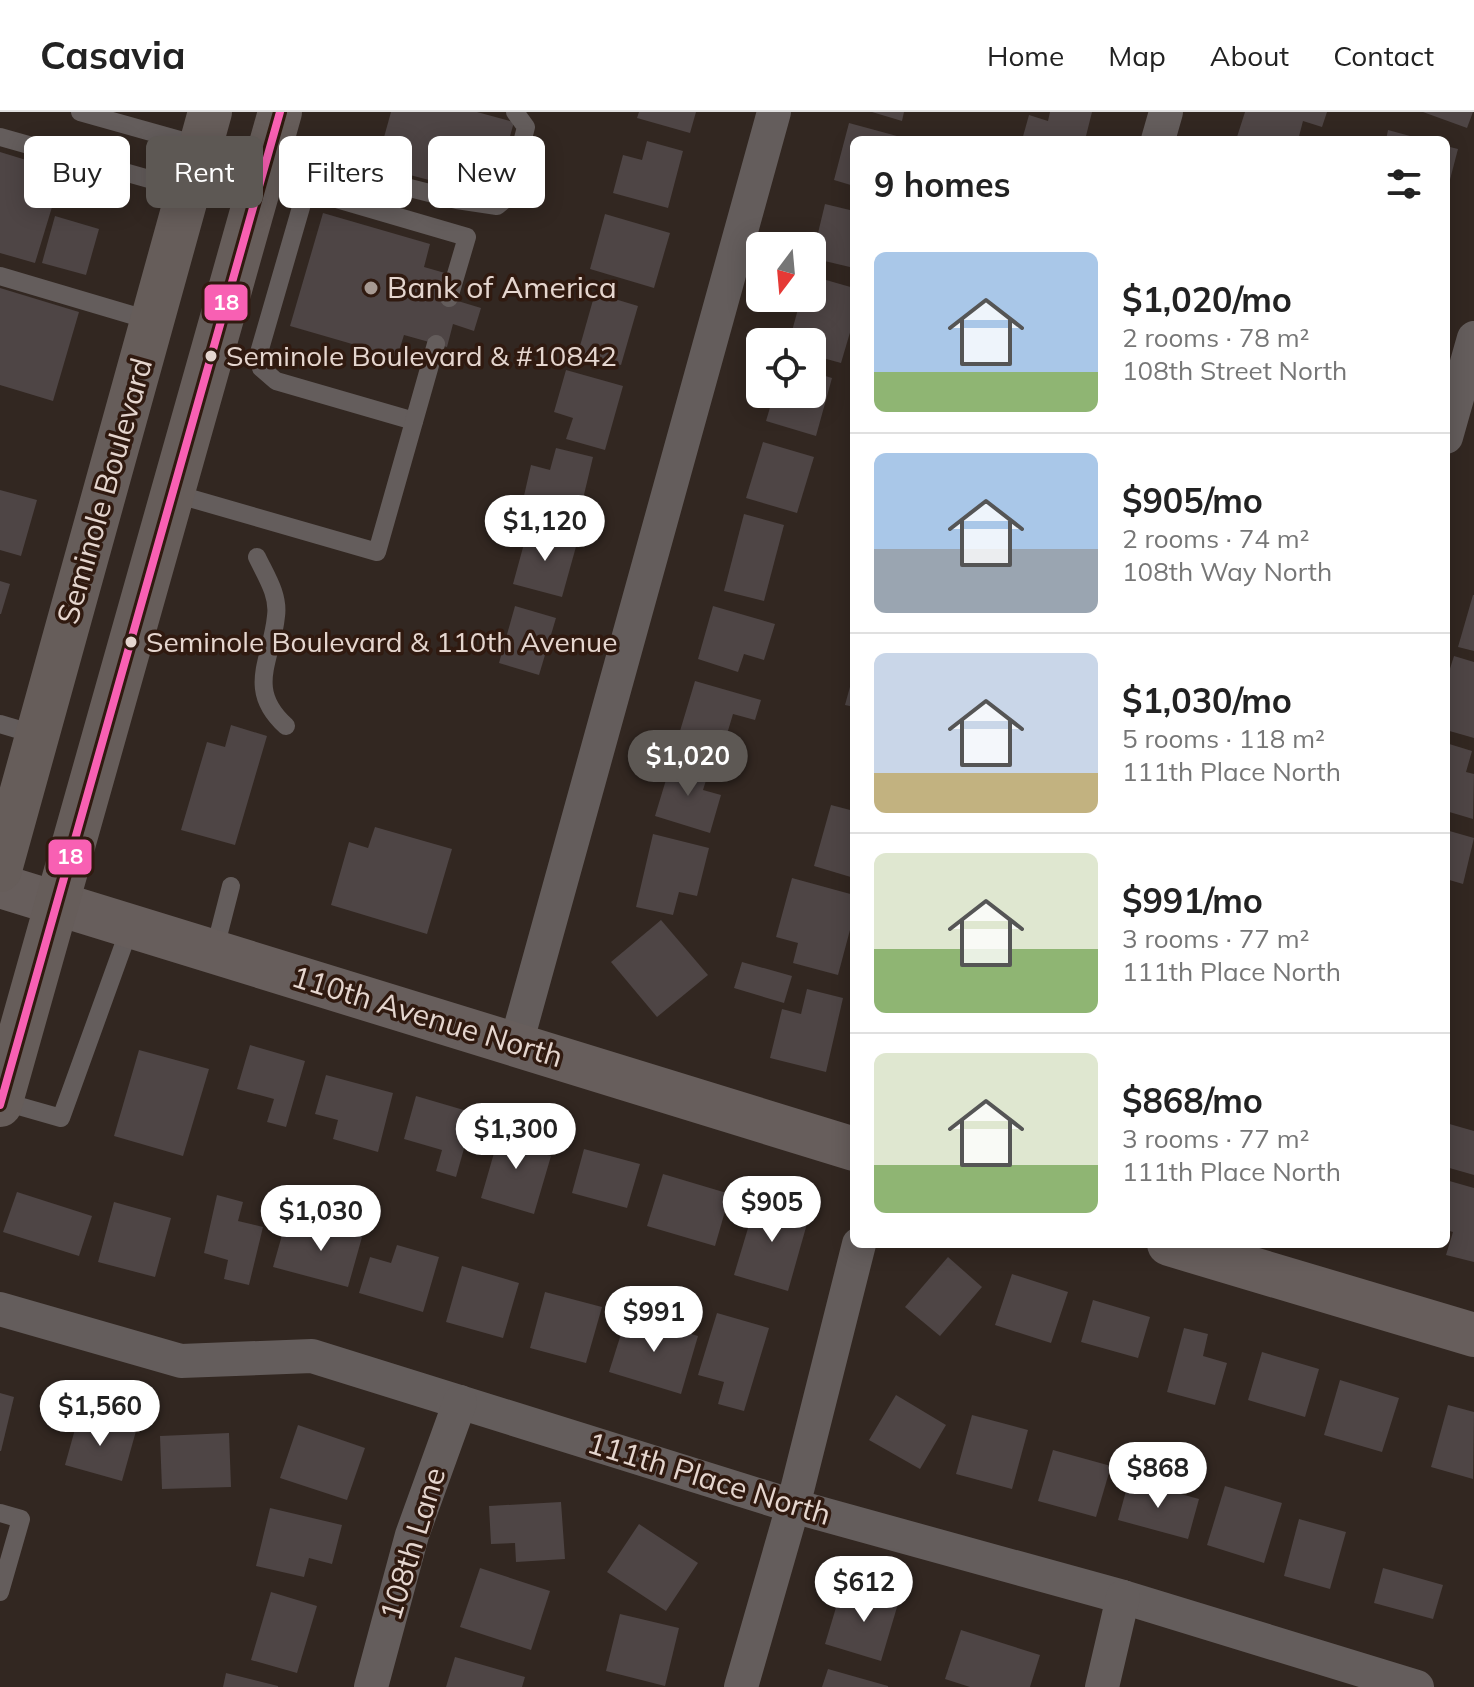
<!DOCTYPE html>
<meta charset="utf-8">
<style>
:root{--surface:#fff;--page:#f2f2f2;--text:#222;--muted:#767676;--line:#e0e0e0;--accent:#5d5854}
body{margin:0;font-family:Mulish,sans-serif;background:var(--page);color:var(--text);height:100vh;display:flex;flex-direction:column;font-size:30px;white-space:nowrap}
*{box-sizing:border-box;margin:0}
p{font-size:26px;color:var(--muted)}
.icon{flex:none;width:44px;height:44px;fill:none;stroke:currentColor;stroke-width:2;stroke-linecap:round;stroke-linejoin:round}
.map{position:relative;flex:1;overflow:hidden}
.sheet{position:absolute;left:850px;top:24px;width:600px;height:1112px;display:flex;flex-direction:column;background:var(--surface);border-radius:12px;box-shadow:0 4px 20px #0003}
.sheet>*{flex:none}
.guide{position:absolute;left:24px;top:24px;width:706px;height:72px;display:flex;gap:16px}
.needle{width:52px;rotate:196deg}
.tools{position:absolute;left:746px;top:120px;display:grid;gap:16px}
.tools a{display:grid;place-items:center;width:80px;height:80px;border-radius:12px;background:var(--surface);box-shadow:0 4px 20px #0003;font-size:40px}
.price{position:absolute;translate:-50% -68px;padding:0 18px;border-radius:28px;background:#fff;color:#222;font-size:26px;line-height:52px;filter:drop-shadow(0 2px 4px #0008)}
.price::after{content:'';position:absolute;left:50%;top:48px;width:24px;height:18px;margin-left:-12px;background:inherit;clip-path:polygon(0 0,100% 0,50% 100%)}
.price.on{background:var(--accent);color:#fff}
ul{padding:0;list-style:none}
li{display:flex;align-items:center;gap:24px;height:200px;padding:0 24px}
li+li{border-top:2px solid var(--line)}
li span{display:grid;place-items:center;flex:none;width:224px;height:160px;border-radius:12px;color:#555}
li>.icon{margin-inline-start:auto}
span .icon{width:96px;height:96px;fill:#fffc;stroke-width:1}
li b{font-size:34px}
h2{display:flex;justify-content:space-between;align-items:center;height:96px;padding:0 24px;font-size:34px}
.chip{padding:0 28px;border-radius:12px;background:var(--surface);box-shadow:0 4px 20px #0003;font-size:28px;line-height:72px}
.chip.on{background:var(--accent);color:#fff}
header{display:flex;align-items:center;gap:48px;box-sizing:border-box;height:112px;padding:0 40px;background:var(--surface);border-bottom:2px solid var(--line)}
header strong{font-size:38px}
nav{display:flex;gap:44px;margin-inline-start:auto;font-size:28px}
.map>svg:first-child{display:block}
.building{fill:#4e4545}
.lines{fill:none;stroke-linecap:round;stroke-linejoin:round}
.lane{stroke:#645d5c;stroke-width:18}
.street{stroke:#645d5c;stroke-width:34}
.secondary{stroke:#675e5c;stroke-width:44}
.primary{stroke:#665d5a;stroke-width:44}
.bus-1-casing{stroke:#301a10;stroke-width:14}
.bus-1{stroke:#f860b3;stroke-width:8}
.poi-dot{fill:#a69992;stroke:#301a10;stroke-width:3}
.bus-dot{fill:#e5d6cf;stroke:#301a10;stroke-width:3}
.labels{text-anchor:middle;stroke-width:7;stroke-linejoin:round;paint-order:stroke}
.bus-label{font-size:28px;fill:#e5d6cf;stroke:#301a10;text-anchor:start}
.poi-label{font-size:30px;fill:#e5d6cf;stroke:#301a10;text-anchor:start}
.street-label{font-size:30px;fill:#e5d6cf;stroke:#301a10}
.line-badge{stroke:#301a10;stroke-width:3}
.badge-label{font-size:22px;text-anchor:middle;font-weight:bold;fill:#fff}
</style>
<header>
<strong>Casavia</strong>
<nav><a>Home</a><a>Map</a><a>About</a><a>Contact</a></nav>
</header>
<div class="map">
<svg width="1474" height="1575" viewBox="0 0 1474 1575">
<rect width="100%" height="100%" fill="#322721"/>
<!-- building -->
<g class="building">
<path d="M 391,0 L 477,0 L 514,10 L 493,85 L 376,54 Z"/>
<path d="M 639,0 L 696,0 L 690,21 L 637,6 Z"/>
<path d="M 872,0 L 904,0 L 902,9 Z"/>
<path d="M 1050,0 L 1092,0 L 1085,28 L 1022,28 L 1029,3 L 1048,9 Z"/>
<path d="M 1245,0 L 1327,0 L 1322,15 L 1303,9 L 1298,28 L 1236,28 Z"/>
<path d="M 1423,0 L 1473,0 L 1467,16 Z"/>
<path d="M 849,11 L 908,27 L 854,28 L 854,74 L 834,68 Z"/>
<path d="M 1388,18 L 1421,27 L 1421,28 L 1386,28 Z"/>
<path d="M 647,29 L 683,39 L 668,96 L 613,81 L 623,43 L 642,48 Z"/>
<path d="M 1446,34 L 1458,37 L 1447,79 L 1446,79 Z"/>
<path d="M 0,40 L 36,51 L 25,86 L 52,95 L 35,151 L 0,141 Z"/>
<path d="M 825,92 L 854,99 L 854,156 L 812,146 Z"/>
<path d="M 323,101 L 430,132 L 424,155 L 445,161 L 438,183 L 481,196 L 474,219 L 453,212 L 447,235 L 404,223 L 397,245 L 290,214 Z"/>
<path d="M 605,102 L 670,121 L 654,176 L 590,157 Z"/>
<path d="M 55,104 L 99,117 L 86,163 L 42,151 Z"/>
<path d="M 812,164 L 854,176 L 854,207 L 841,251 L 812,243 L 812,230 L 789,230 L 801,186 L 812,186 Z"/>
<path d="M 0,176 L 79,200 L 53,289 L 0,273 Z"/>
<path d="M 595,181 L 638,194 L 621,253 L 578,241 Z"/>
<path d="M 566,258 L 623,274 L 605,338 L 566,327 L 573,306 L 554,300 Z"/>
<path d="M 812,260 L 832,266 L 816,324 L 766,309 L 774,282 L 812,282 Z"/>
<path d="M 763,330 L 814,345 L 797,401 L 746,386 Z"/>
<path d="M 556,336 L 593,345 L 577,412 L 521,397 L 531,353 L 550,358 Z"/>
<path d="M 0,378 L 37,388 L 21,444 L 0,438 Z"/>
<path d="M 744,402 L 784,413 L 764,489 L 724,479 Z"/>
<path d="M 528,417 L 577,431 L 562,485 L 513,472 Z"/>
<path d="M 0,469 L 10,472 L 1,502 L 0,502 Z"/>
<path d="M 1473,483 L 1474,483 L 1474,539 L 1458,535 Z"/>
<path d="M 515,494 L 556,506 L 539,563 L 499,551 Z"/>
<path d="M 713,494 L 775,512 L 764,548 L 744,542 L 738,560 L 698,547 Z"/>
<path d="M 1454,544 L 1474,550 L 1474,626 L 1446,618 L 1446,569 Z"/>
<path d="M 853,564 L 854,564 L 854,595 L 845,593 Z"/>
<path d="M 695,569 L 761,588 L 755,608 L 733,602 L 721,642 L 677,629 Z"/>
<path d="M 231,613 L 267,624 L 235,733 L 181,718 L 207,630 L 225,635 Z"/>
<path d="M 1446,631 L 1472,639 L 1466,660 L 1474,662 L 1473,707 L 1446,699 Z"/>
<path d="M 672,648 L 709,659 L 703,678 L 721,683 L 710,721 L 655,704 Z"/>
<path d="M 831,693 L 854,699 L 854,766 L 814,754 Z"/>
<path d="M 375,715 L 452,737 L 427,822 L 331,793 L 349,730 L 368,736 Z"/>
<path d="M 1446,718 L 1474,726 L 1463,772 L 1446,767 Z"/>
<path d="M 653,722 L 709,736 L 697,784 L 679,780 L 673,803 L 636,795 Z"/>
<path d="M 792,766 L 854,783 L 854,803 L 838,863 L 793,851 L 798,831 L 776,825 Z"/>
<path d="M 661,808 L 708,863 L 657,905 L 611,850 Z"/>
<path d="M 742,850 L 792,864 L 784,891 L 734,876 Z"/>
<path d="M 807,877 L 843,886 L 826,960 L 770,946 L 782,897 L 801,902 Z"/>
<path d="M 250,933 L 305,949 L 286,1015 L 267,1010 L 274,987 L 237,977 Z"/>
<path d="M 139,938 L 209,957 L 183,1044 L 114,1024 Z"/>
<path d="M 326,963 L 393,981 L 378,1040 L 333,1027 L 338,1008 L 315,1002 Z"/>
<path d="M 416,984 L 474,1001 L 456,1065 L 436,1059 L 442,1038 L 404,1027 Z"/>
<path d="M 503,1010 L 530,1017 L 524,1037 L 551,1044 L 534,1102 L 481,1086 Z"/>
<path d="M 1446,1011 L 1474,1019 L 1474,1063 L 1446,1055 Z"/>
<path d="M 584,1037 L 640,1052 L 627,1096 L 572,1081 Z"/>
<path d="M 663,1062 L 730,1082 L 715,1134 L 647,1114 Z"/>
<path d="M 1446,1068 L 1474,1076 L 1474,1150 L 1446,1143 L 1453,1120 L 1446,1118 Z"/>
<path d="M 17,1080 L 92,1104 L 79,1144 L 3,1120 Z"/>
<path d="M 217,1083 L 243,1090 L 238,1109 L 263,1115 L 249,1173 L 224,1167 L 228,1148 L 204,1141 Z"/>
<path d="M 757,1086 L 810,1101 L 788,1179 L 734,1163 Z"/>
<path d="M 114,1090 L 171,1106 L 155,1165 L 98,1150 Z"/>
<path d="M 326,1107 L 364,1118 L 348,1175 L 273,1155 L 284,1116 L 321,1127 Z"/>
<path d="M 397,1133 L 439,1145 L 423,1200 L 359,1181 L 370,1145 L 391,1151 Z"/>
<path d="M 948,1145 L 982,1175 L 940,1224 L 905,1195 Z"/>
<path d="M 462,1154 L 519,1171 L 503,1226 L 446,1210 Z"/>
<path d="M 1012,1162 L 1068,1180 L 1051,1231 L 995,1213 Z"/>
<path d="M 545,1180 L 602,1195 L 586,1251 L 530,1236 Z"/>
<path d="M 1093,1188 L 1150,1205 L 1138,1246 L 1081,1230 Z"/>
<path d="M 717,1201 L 769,1216 L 744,1299 L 718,1292 L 724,1270 L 698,1263 Z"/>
<path d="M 627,1203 L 698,1224 L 681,1282 L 609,1260 Z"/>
<path d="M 1184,1216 L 1208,1222 L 1203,1244 L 1227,1251 L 1215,1293 L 1167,1280 Z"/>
<path d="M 1262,1240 L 1319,1257 L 1305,1305 L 1248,1288 Z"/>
<path d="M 1340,1268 L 1399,1286 L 1382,1340 L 1324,1323 Z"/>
<path d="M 0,1281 L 14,1285 L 1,1339 L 0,1339 Z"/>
<path d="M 896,1283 L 946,1313 L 920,1357 L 869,1328 Z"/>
<path d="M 1448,1293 L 1474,1300 L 1473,1367 L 1431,1355 Z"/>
<path d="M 79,1303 L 136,1319 L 122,1369 L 65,1353 Z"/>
<path d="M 972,1303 L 1028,1318 L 1012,1377 L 956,1362 Z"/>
<path d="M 298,1313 L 365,1336 L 347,1388 L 280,1366 Z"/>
<path d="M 229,1321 L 231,1375 L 162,1377 L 160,1324 Z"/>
<path d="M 1053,1338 L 1111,1354 L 1096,1405 L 1038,1389 Z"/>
<path d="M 1129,1368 L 1199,1387 L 1188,1427 L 1118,1408 Z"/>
<path d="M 1225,1374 L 1282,1391 L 1264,1451 L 1207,1433 Z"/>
<path d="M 561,1390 L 565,1447 L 516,1450 L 515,1431 L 491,1432 L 489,1394 Z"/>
<path d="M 270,1396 L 342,1413 L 332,1452 L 309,1446 L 304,1465 L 256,1454 Z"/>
<path d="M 1299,1407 L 1346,1420 L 1330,1477 L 1284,1464 Z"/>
<path d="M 639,1412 L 698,1451 L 666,1499 L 607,1460 Z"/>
<path d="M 480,1456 L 550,1479 L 531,1538 L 460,1515 Z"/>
<path d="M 1383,1456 L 1443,1473 L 1433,1507 L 1374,1491 Z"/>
<path d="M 863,1474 L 900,1485 L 881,1549 L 825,1532 L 838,1489 L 857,1495 Z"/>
<path d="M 271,1480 L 317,1494 L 297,1561 L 251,1548 Z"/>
<path d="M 620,1502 L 679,1516 L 665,1574 L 606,1559 Z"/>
<path d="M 961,1518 L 1040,1543 L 1030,1575 L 970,1575 L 945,1567 Z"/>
<path d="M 455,1545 L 525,1565 L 522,1575 L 446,1575 Z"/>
<path d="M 828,1557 L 888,1574 L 888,1575 L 822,1575 Z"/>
<path d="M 226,1561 L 278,1574 L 278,1575 L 223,1575 Z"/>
</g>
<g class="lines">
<!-- lane -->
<g class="lane">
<path d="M 80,0 L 201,34"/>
<path d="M 0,25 L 188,78"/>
<path d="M 268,40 L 457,88 L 497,94 L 508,85 L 526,15 L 515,0"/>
<path d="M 0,164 L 152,209"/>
<path d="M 414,309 L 276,269 L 261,256 L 258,244 L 306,78 L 467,125 L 449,186"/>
<path d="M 172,381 L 377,440 L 436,232"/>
<path d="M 257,445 C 266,464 279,483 276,504 C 272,548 245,577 286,614"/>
<path d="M 0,612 L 37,623"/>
<path d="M 214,840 L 231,774"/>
<path d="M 1,989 L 61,1006 L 130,815"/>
<path d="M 0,1401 L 21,1407 L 0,1480"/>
</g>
<!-- street -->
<g class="street">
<path d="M 1158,28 L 1166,0"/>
<path d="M 1446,325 L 1474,226"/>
<path d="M 516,932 L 774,0"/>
<path d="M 0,1197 L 181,1249 L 312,1244 L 793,1394 L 1123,1485 L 1417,1575"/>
<path d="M 371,1575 L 412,1423 L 460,1290"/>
<path d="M 741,1575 L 793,1394 L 859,1132"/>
<path d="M 1102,1575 L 1123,1485"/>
</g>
<!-- secondary -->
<g class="secondary">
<path d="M 0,774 L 854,1037"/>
<path d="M 1169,1132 L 1474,1223"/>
</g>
<!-- primary -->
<g class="primary">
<path d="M 0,758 L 210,0"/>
<path d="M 0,993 L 280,0"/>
</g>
<!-- bus-1 casing -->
<g class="bus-1-casing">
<path id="bus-1" d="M 0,993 L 280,0"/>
</g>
<!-- bus-1 -->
<use href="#bus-1" class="bus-1"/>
</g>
<!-- markers -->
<circle class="poi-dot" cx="371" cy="176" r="8"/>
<g class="bus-dot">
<circle cx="211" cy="244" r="7"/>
<circle cx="131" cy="530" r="7"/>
</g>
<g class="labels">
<!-- bus labels -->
<g class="bus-label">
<text x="226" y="254">Seminole Boulevard &amp; #10842</text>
<text x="146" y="540">Seminole Boulevard &amp; 110th Avenue</text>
</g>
<!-- poi labels -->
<g class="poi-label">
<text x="387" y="186">Bank of America</text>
</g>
<!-- street labels -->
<g class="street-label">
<text transform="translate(105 379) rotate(-74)" y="10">Seminole Boulevard</text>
<text transform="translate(427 905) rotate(17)" y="10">110th Avenue North</text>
<text transform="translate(709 1367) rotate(17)" y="10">111th Place North</text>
<text transform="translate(413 1432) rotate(-73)" y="10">108th Lane</text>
</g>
</g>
<g class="line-badge">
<rect x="203" y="171" width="46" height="39" rx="8" fill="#f860b3"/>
<rect x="47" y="726" width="46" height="38" rx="8" fill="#f860b3"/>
</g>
<g class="badge-label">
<text x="226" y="198">18</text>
<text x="70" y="752">18</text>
</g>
</svg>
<div class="tools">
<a><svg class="needle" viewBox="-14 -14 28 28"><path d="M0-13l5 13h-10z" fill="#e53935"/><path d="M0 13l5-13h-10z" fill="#767676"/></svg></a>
<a><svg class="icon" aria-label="locate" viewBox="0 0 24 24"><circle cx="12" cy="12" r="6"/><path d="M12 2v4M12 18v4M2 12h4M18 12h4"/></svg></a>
</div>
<b class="price" style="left:545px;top:451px">$1,120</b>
<b class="price on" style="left:688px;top:686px">$1,020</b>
<b class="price" style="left:516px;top:1059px">$1,300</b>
<b class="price" style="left:772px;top:1132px">$905</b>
<b class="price" style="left:321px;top:1141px">$1,030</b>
<b class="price" style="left:654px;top:1242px">$991</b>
<b class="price" style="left:100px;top:1336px">$1,560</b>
<b class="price" style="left:1158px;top:1398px">$868</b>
<b class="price" style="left:864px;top:1512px">$612</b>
<div class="guide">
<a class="chip">Buy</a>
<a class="chip on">Rent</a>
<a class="chip">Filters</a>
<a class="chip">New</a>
</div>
<section class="sheet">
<h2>9 homes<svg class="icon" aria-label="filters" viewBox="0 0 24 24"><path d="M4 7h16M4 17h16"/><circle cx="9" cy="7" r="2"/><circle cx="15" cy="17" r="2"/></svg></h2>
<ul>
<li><span style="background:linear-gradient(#a9c7e8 75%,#8fb573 0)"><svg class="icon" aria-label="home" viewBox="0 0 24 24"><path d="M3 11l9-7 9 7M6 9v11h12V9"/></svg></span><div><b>$1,020/mo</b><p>2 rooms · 78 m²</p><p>108th Street North</p></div></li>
<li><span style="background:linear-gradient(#a9c7e8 60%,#9aa5b1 0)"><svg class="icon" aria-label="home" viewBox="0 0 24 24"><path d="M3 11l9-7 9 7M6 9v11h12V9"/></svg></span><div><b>$905/mo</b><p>2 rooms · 74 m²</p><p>108th Way North</p></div></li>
<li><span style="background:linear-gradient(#c9d6e8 75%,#c2b280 0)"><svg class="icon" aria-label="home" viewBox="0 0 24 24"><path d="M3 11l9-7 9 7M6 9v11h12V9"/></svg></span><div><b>$1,030/mo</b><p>5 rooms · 118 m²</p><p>111th Place North</p></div></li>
<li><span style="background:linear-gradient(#dfe7d0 60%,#8fb573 0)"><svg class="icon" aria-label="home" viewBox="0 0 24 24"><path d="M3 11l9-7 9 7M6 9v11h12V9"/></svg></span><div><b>$991/mo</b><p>3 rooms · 77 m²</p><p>111th Place North</p></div></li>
<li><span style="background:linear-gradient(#dfe7d0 70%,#8fb573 0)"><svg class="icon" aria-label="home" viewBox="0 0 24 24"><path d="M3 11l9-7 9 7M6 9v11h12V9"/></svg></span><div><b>$868/mo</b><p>3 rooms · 77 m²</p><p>111th Place North</p></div></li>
</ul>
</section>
</div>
